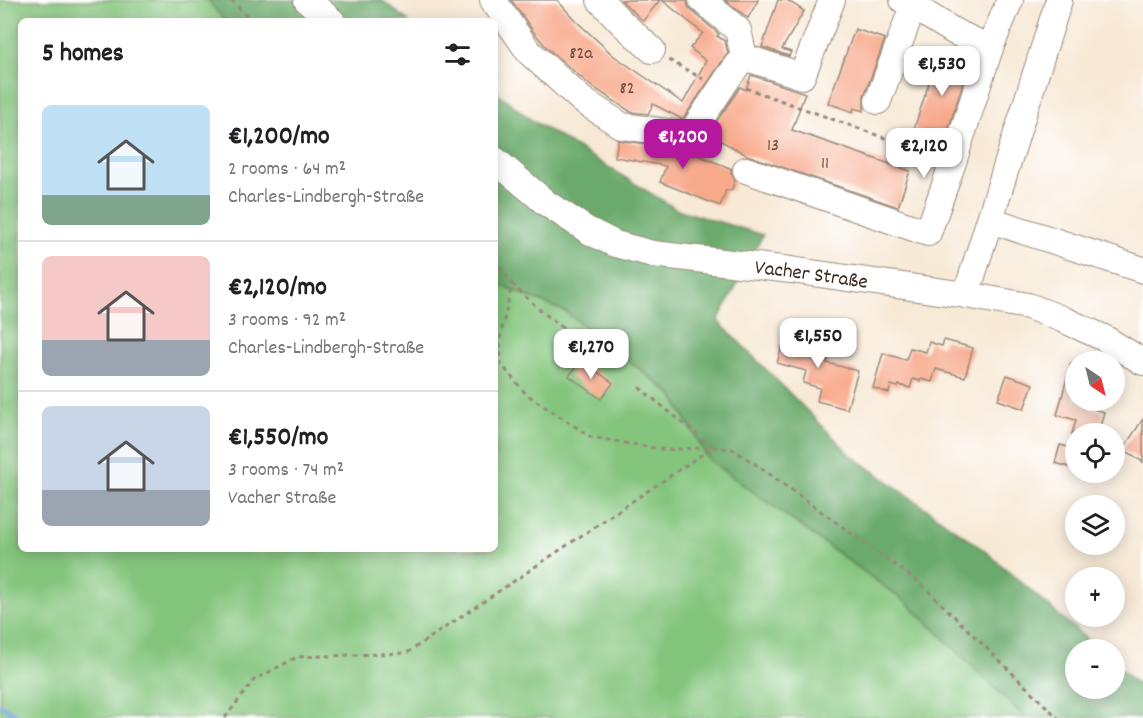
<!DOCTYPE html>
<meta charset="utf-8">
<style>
:root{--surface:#fff;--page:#f6f6f6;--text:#202124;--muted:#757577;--line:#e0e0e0;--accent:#b5179e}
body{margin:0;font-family:Dekko,sans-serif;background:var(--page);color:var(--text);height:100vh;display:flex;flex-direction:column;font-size:22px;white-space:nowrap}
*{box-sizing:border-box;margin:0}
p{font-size:20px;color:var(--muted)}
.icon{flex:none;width:33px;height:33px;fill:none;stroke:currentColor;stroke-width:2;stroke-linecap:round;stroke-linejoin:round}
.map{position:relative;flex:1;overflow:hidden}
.sheet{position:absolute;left:18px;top:18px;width:480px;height:534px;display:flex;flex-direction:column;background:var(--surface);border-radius:9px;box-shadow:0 3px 15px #0003}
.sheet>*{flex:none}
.needle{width:39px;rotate:145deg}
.tools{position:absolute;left:1065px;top:351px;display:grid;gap:12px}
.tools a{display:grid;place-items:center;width:60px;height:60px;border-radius:50%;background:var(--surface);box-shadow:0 3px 15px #0003;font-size:30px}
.price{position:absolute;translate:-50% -51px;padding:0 14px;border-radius:12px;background:#fff;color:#222;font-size:20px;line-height:39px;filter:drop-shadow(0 2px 3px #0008)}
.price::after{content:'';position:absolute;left:50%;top:36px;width:18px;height:14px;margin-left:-9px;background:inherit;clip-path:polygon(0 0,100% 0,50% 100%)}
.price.current{background:var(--accent);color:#fff}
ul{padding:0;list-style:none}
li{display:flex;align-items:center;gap:18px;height:150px;padding:0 24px}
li+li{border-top:2px solid var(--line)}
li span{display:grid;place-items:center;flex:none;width:168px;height:120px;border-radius:9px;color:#555}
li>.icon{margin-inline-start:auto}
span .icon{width:72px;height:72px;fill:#fffc;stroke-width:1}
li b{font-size:26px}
h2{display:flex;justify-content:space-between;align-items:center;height:72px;padding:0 24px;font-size:26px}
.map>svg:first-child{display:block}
.green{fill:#84c57d;stroke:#60784e;stroke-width:1.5}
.forest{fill:#6baa6c;stroke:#536a45;stroke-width:1.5}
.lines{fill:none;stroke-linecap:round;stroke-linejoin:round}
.stream{stroke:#679fd5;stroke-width:5}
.building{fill:#f8aa8d}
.minor-casing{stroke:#998a7a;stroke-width:28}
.path{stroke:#998a7a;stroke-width:3;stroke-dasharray:4.5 4.5;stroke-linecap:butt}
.minor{stroke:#fff;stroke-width:26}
.labels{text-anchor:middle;stroke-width:5;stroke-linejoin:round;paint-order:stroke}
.number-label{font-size:18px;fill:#6a4a3a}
.street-label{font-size:21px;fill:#3b2a1e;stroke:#fff}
</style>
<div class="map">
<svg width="1143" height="718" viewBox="0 0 1143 718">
<rect width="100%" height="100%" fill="#fff"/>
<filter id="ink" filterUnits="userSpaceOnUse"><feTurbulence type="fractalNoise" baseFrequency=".0167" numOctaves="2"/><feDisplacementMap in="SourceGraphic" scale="12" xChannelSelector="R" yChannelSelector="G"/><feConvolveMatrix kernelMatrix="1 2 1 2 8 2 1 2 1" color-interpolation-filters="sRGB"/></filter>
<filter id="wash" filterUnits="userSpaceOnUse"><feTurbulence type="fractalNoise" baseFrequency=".008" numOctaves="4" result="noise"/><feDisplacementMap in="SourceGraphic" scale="24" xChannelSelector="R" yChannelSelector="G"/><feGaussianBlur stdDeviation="1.35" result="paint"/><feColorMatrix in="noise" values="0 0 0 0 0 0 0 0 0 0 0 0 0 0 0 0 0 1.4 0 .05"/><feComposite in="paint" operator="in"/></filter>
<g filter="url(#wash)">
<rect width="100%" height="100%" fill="#f7e9d6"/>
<!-- green -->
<path class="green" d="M 0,0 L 208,0 L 225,21 L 21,21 L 21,549 L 495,549 L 495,282 L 498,284 L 566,312 L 672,395 L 709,460 L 906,602 L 1026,718 L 0,718 Z"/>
<!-- forest -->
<g class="forest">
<path d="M 208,0 L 382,0 L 408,21 L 225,21 Z"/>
<path d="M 495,91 L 533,121 L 676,209 L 763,235 L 718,321 L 851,455 L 984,550 L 1098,649 L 1076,650 L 1076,688 L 1114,688 L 1115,664 L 1143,689 L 1143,718 L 1026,718 L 906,602 L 709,460 L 672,394 L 566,312 L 498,284 L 495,282 Z"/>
</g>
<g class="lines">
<!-- stream -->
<path class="stream" d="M 0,705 L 21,718"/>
</g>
<g id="blocks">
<!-- building -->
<g class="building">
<path d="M 511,0 L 557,0 L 575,20 L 614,56 L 683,103 L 706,61 L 690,48 L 703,33 L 662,0 L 687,0 L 688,6 L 692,11 L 719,34 L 717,36 L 725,41 L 728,53 L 683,119 L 680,118 L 653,104 L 648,114 L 631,112 L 591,86 L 547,48 L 533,31 Z"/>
<path d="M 621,0 L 660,0 L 643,21 Z"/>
<path d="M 725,0 L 758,0 L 748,18 Z"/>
<path d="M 778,0 L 787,0 L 804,11 L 782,49 L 791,52 L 789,56 L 762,47 Z"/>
<path d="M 855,29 L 885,39 L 864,96 L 864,110 L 863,111 L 854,108 L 853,112 L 828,103 Z"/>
<path d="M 945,56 L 969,64 L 946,136 L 942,135 L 941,138 L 914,129 L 937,58 L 943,60 Z"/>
<path d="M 751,75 L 805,93 L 792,130 L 910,171 L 898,207 L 747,155 L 708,134 L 740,87 L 746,90 Z"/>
<path d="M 618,140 L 683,149 L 732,169 L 731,173 L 735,180 L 731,191 L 726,190 L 720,206 L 660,182 L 666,166 L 615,157 Z"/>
<path d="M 792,326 L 810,331 L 807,342 L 815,344 L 814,346 L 823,349 L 821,356 L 828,358 L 827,363 L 858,371 L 847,409 L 817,401 L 820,388 L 803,383 L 806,371 L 777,363 L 785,336 L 789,337 Z"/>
<path d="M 944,340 L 973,348 L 965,377 L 936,369 L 932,382 L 921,379 L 920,381 L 913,379 L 910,388 L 899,385 L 898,387 L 891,385 L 889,393 L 873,388 L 883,353 L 906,360 L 910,348 L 926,352 L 929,342 L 942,346 Z"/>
<path d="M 581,360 L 613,383 L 601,399 L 569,376 Z"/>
<path d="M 1071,363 L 1076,364 L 1076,400 L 1091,400 L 1089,408 L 1104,412 L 1098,434 L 1072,434 L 1076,420 L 1057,415 Z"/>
<path d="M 1007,375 L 1033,384 L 1024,409 L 998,400 Z"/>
<path d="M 1143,419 L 1143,462 L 1123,449 Z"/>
<path d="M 1060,445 L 1076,449 L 1076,469 L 1055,463 Z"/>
</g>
</g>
</g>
<g filter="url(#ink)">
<use href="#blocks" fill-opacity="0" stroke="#998a7a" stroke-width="1.5"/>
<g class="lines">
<!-- minor casing -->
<g class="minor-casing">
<g id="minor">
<path d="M 307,0 L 332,21"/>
<path d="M 493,0 L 529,52 L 582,100 L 622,126 L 690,135 L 728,78 L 744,57 L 802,76 L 832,0"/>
<path d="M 600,0 L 623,24 L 652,50"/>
<path d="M 702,0 L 738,30 L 744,57"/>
<path d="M 903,0 L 955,32 L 990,48"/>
<path d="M 878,101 L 913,6"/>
<path id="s1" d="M 495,160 L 546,203 L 587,230 L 615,244 L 653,254 L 791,270 L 966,295 L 1028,306 L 1062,319 L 1104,338 L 1143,362"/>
<path d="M 746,170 L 928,233 L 953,162 L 990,48 L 1010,0"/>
<path d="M 990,220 L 1143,270"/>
<path d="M 966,295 L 1059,0"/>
</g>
</g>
<!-- path -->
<g class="path">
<path d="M 231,0 L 252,21"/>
<path d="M 669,60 L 703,79"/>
<path d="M 746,88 L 932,155"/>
<path d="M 495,260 L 512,284 L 500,338 L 501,364 L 526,394 L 591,437 L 666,450 L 713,447 L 732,449 L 754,463 L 920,583 L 1058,718"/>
<path d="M 512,284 L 540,310 L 581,342"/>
<path d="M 225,718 L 254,680 L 297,657 L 407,653 L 713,447 L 636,385"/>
</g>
<!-- minor -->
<use href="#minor" class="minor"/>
</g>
</g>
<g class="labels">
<!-- number labels -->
<g class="number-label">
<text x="581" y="58">82a</text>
<text x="627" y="93">82</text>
<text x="773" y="150">13</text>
<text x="825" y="168">11</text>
</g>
<!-- street labels -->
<g class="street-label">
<text dy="7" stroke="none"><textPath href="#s1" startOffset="346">Vacher Straße</textPath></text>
</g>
</g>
</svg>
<div class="tools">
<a><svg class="needle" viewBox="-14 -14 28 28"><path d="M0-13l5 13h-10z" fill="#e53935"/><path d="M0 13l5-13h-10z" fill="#757577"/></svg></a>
<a><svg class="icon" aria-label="locate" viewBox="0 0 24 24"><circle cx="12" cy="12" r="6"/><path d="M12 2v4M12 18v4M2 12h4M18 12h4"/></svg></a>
<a><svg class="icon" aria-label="layers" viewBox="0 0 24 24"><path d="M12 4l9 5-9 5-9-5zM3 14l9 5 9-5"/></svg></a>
<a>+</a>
<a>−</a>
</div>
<b class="price" style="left:942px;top:97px">€1,530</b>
<b class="price current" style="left:683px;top:170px">€1,200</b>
<b class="price" style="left:924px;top:179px">€2,120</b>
<b class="price" style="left:818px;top:369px">€1,550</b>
<b class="price" style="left:591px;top:380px">€1,270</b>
<section class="sheet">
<h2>5 homes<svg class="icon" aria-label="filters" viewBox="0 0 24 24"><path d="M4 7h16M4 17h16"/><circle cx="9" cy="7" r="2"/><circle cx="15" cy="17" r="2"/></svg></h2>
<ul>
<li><span style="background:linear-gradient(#bfe0f5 75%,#7fa58c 0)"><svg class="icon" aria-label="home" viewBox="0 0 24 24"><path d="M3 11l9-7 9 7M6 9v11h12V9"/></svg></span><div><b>€1,200/mo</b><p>2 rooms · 64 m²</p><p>Charles-Lindbergh-Straße</p></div></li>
<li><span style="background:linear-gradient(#f6c9c9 70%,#9aa5b1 0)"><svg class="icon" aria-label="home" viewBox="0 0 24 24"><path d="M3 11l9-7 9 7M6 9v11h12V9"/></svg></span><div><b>€2,120/mo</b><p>3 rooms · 92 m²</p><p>Charles-Lindbergh-Straße</p></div></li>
<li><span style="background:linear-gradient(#c9d6e8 70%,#9aa5b1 0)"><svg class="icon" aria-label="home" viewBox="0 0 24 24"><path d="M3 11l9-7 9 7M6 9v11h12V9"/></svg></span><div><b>€1,550/mo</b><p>3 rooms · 74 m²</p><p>Vacher Straße</p></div></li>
</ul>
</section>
</div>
